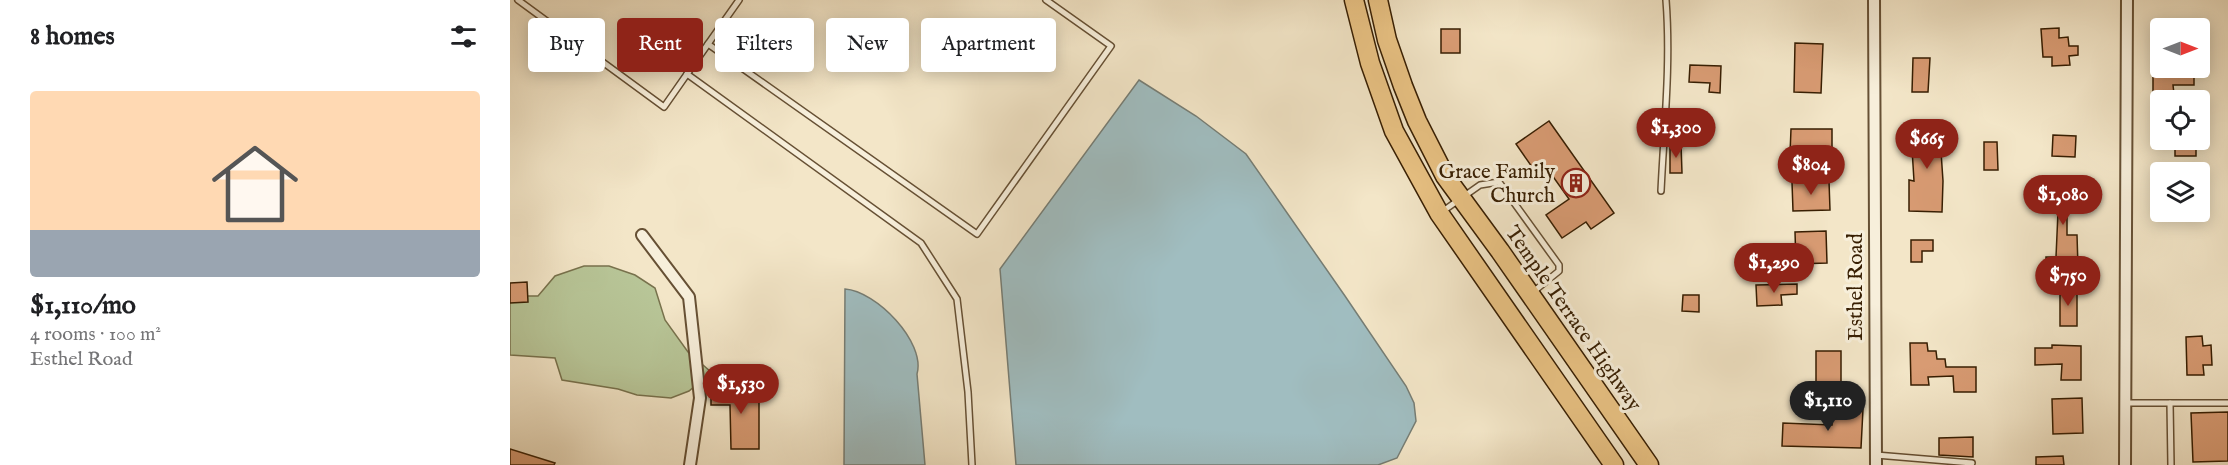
<!DOCTYPE html>
<meta charset="utf-8">
<style>
:root{--surface:#fff;--page:#f6f6f6;--text:#202124;--muted:#757577;--line:#e0e0e0;--accent:#8f2418}
body{margin:0;font-family:"IM FELL English",serif;background:var(--page);color:var(--text);height:100vh;display:flex;flex-direction:column;font-size:22px;white-space:nowrap}
*{box-sizing:border-box;margin:0}
p{font-size:20px;color:var(--muted)}
.icon{flex:none;width:33px;height:33px;fill:none;stroke:currentColor;stroke-width:2;stroke-linecap:round;stroke-linejoin:round}
.map{position:relative;flex:1;overflow:hidden}
.panel{display:flex;flex-direction:column;background:var(--surface);width:510px}
.panel>*{flex:none}
.top-card{position:absolute;left:18px;top:18px;width:570px;height:54px;display:flex;gap:12px}
.needle{width:39px;rotate:90deg}
.tools{position:absolute;left:1640px;top:18px;display:grid;gap:12px}
.tools a{display:grid;place-items:center;width:60px;height:60px;border-radius:6px;background:var(--surface);box-shadow:0 3px 15px #0003;font-size:30px}
.price{position:absolute;translate:-50% -51px;padding:0 14px;border-radius:21px;background:var(--accent);color:#fff;font-size:20px;line-height:39px;filter:drop-shadow(0 2px 3px #0008)}
.price::after{content:'';position:absolute;left:50%;top:36px;width:18px;height:14px;margin-left:-9px;background:inherit;clip-path:polygon(0 0,100% 0,50% 100%)}
.price.selected{background:#222;color:#fff}
ul{padding:0;list-style:none}
li{display:grid;align-content:center;gap:12px;height:318px;padding:0 30px}
li+li{border-top:2px solid var(--line)}
li span{display:grid;place-items:center;height:186px;border-radius:6px;color:#555}
li>.icon{margin-inline-start:auto}
span .icon{width:108px;height:108px;fill:#fffc;stroke-width:1}
li b{font-size:26px}
h2{display:flex;justify-content:space-between;align-items:center;height:72px;padding:0 30px;font-size:26px}
.chip{padding:0 21px;border-radius:6px;background:var(--surface);box-shadow:0 3px 15px #0003;font-size:21px;line-height:54px}
.chip.selected{background:var(--accent);color:#fff}
main{display:flex;flex:1;min-height:0}
.map>svg:first-child{display:block}
.green{fill:#b8c698;stroke:#78724d;stroke-width:1.5}
.water{fill:#a0bdc0;stroke:#767d74;stroke-width:1.5}
.building{fill:#d89b73;stroke:#371e02;stroke-width:1.5}
.lines{fill:none;stroke-linecap:round;stroke-linejoin:round}
.service-casing{stroke:#665034;stroke-width:8}
.minor-casing{stroke:#665034;stroke-width:14}
.primary-casing{stroke:#371e02;stroke-width:21}
.service{stroke:#f7efdb;stroke-width:5}
.minor{stroke:#f7efdb;stroke-width:10}
.primary{stroke:#eac384;stroke-width:18}
.labels{text-anchor:middle;stroke-width:6;stroke-linejoin:round;paint-order:stroke}
.poi-label{font-size:21px;fill:#371e02;stroke:#f7efdb;text-anchor:end}
.street-label{font-size:21px;fill:#371e02;stroke:#f7efdb}
</style>
<main>
<section class="panel">
<h2>8 homes<svg class="icon" aria-label="filters" viewBox="0 0 24 24"><path d="M4 7h16M4 17h16"/><circle cx="9" cy="7" r="2"/><circle cx="15" cy="17" r="2"/></svg></h2>
<ul>
<li><span style="background:linear-gradient(#ffd9b3 75%,#9aa5b1 0)"><svg class="icon" aria-label="home" viewBox="0 0 24 24"><path d="M3 11l9-7 9 7M6 9v11h12V9"/></svg></span><div><b>$1,110/mo</b><p>4 rooms · 100 m²</p><p>Esthel Road</p></div></li>
</ul>
</section>
<div class="map">
<svg width="1718" height="465" viewBox="0 0 1718 465">
<rect width="100%" height="100%" fill="#f3e6c8"/>
<filter id="stains"><feTurbulence type="fractalNoise" baseFrequency=".00333" numOctaves="4"/><feColorMatrix values="0 0 0 0 .2 0 0 0 0 .09 0 0 0 0 .02 0 0 0 .5 -.17"/></filter>
<radialGradient id="worn" r=".72"><stop offset=".6" stop-color="#630" stop-opacity="0"/><stop offset="1" stop-color="#630" stop-opacity=".3"/></radialGradient>
<!-- green -->
<path class="green" d="M 74,266 L 99,266 L 125,275 L 145,288 L 155,320 L 178,352 L 201,372 L 179,391 L 161,398 L 127,395 L 108,389 L 52,380 L 45,358 L 0,355 L 0,296 L 28,296 L 45,276 Z"/>
<!-- water -->
<g class="water">
<path d="M 629,80 L 686,116 L 736,154 L 835,296 L 896,386 L 904,403 L 906,421 L 887,458 L 868,465 L 506,465 L 490,269 Z"/>
<path d="M 335,289 C 366,291 416,342 407,374 L 415,465 L 334,465 Z"/>
</g>
<!-- building -->
<g class="building">
<path d="M 1549,28 L 1549,38 L 1558,37 L 1559,46 L 1568,46 L 1568,55 L 1559,56 L 1560,65 L 1542,66 L 1542,57 L 1533,57 L 1531,29 Z"/>
<rect x="931" y="29" width="19" height="24"/>
<path d="M 1285,43 L 1313,44 L 1311,93 L 1284,92 Z"/>
<path d="M 1403,58 L 1420,58 L 1418,92 L 1402,92 Z"/>
<path d="M 1180,65 L 1211,66 L 1210,93 L 1199,92 L 1200,83 L 1179,82 Z"/>
<path d="M 1643,68 L 1684,68 L 1684,85 L 1663,85 L 1664,94 L 1643,94 Z"/>
<path d="M 1039,121 L 1104,213 L 1081,229 L 1076,222 L 1052,238 L 1036,215 L 1059,199 L 1032,161 L 1022,167 L 1006,144 Z"/>
<path d="M 1429,122 L 1433,181 L 1432,212 L 1399,211 L 1399,180 L 1404,181 L 1401,132 L 1410,132 L 1410,123 Z"/>
<path d="M 1281,129 L 1322,129 L 1322,154 L 1280,154 Z"/>
<path d="M 1543,135 L 1566,136 L 1565,157 L 1542,156 Z"/>
<rect x="1665" y="140" width="21" height="16"/>
<path d="M 1474,142 L 1487,142 L 1488,170 L 1474,170 Z"/>
<path d="M 1160,144 L 1171,144 L 1172,173 L 1160,173 Z"/>
<path d="M 1319,181 L 1320,210 L 1283,211 L 1282,182 Z"/>
<path d="M 1547,181 L 1567,181 L 1567,201 L 1557,201 L 1557,235 L 1567,235 L 1568,267 L 1536,268 L 1536,257 L 1546,257 L 1548,212 L 1538,212 L 1538,192 L 1547,191 Z"/>
<path d="M 1316,231 L 1317,263 L 1286,264 L 1285,232 Z"/>
<path d="M 1401,240 L 1423,240 L 1423,251 L 1412,251 L 1412,262 L 1401,262 Z"/>
<path d="M 17,282 L 18,302 L 0,303 L 0,283 Z"/>
<path d="M 1287,284 L 1287,294 L 1271,295 L 1272,305 L 1247,306 L 1246,285 Z"/>
<rect x="1550" y="288" width="17" height="38"/>
<path d="M 1173,295 L 1189,295 L 1189,312 L 1172,311 Z"/>
<path d="M 1692,336 L 1693,346 L 1701,345 L 1702,365 L 1693,365 L 1694,375 L 1677,375 L 1676,337 Z"/>
<path d="M 1400,343 L 1417,343 L 1418,351 L 1426,351 L 1427,359 L 1435,359 L 1436,367 L 1466,367 L 1466,392 L 1444,392 L 1443,376 L 1418,377 L 1419,385 L 1401,385 Z"/>
<path d="M 1542,345 L 1571,346 L 1571,380 L 1551,380 L 1552,364 L 1525,365 L 1525,348 L 1542,348 Z"/>
<rect x="1306" y="351" width="25" height="34"/>
<path d="M 249,387 L 249,449 L 221,449 L 220,405 L 201,405 L 201,388 Z"/>
<path d="M 1572,398 L 1573,433 L 1543,434 L 1542,399 Z"/>
<path d="M 1323,408 L 1353,409 L 1351,448 L 1272,446 L 1273,423 L 1322,425 Z"/>
<path d="M 1718,412 L 1718,461 L 1683,462 L 1681,413 Z"/>
<path d="M 1463,437 L 1463,457 L 1429,455 L 1429,438 Z"/>
<path d="M 0,449 L 45,463 L 44,465 L 0,465 Z"/>
<path d="M 1553,456 L 1554,465 L 1526,465 L 1526,457 Z"/>
</g>
<g class="lines">
<!-- service casing -->
<g class="service-casing">
<g id="service">
<path d="M 8,0 L 154,107 L 198,44"/>
<path d="M 229,0 L 198,44 L 467,234 L 601,46 L 536,0"/>
<path d="M 177,74 L 411,243 L 447,299 L 458,392 L 462,465"/>
<path d="M 1151,191 C 1154,127 1161,64 1156,0"/>
<path d="M 933,211 L 970,185 L 989,182 L 1049,265 L 1049,271 L 1023,292"/>
<path d="M 1615,403 L 1718,403"/>
<path d="M 1660,403 L 1661,465"/>
<path d="M 1366,455 L 1462,463 L 1461,465"/>
</g>
</g>
<!-- minor casing -->
<g class="minor-casing">
<g id="minor">
<path d="M 1364,0 L 1366,465"/>
<path d="M 132,235 L 179,297 L 190,398 L 180,465"/>
<path d="M 1615,465 L 1617,0"/>
</g>
</g>
<!-- primary casing -->
<g class="primary-casing">
<g id="primary">
<path d="M 844,0 L 860,63 L 884,131 L 929,213 L 1104,465"/>
<path d="M 868,0 L 877,40 L 893,86 L 907,121 L 935,176 L 990,251 L 1139,465"/>
</g>
</g>
<!-- service -->
<use href="#service" class="service"/>
<!-- minor -->
<use href="#minor" class="minor"/>
<!-- primary -->
<use href="#primary" class="primary"/>
</g>
<!-- icons -->
<defs>
<g id="building-ring" transform="scale(1.5)"><circle r="9.5" fill="#f7efdb" stroke="#8f2418" stroke-width="1.5"/><path d="M-4-6H4V6H1V3H-1V6H-4ZM-2.5-4.3h1.7v1.8h-1.7ZM.8-4.3h1.7v1.8H.8ZM-2.5-1h1.7V.8h-1.7ZM.8-1h1.7V.8H.8Z" fill="#8f2418"/></g>
</defs>
<g fill-rule="evenodd">
<use href="#building-ring" x="1066" y="183"/>
</g>
<g class="labels">
<!-- poi labels -->
<g class="poi-label">
<text x="1045" y="178">Grace Family<tspan x="1045" dy="24">Church</tspan></text>
</g>
<!-- street labels -->
<g class="street-label">
<text transform="translate(1345 287) rotate(-90)" y="7">Esthel Road</text>
<text transform="translate(1064 318) rotate(55)" y="7">Temple Terrace Highway</text>
</g>
</g>
<rect width="100%" height="100%" filter="url(#stains)"/>
<rect width="100%" height="100%" fill="url(#worn)"/>
</svg>
<div class="tools">
<a><svg class="needle" viewBox="-14 -14 28 28"><path d="M0-13l5 13h-10z" fill="#e53935"/><path d="M0 13l5-13h-10z" fill="#757577"/></svg></a>
<a><svg class="icon" aria-label="locate" viewBox="0 0 24 24"><circle cx="12" cy="12" r="6"/><path d="M12 2v4M12 18v4M2 12h4M18 12h4"/></svg></a>
<a><svg class="icon" aria-label="layers" viewBox="0 0 24 24"><path d="M12 4l9 5-9 5-9-5zM3 14l9 5 9-5"/></svg></a>
</div>
<b class="price" style="left:1166px;top:159px">$1,300</b>
<b class="price" style="left:1417px;top:170px">$665</b>
<b class="price" style="left:1301px;top:196px">$804</b>
<b class="price" style="left:1553px;top:226px">$1,080</b>
<b class="price" style="left:1264px;top:294px">$1,290</b>
<b class="price" style="left:1558px;top:307px">$750</b>
<b class="price" style="left:231px;top:415px">$1,530</b>
<b class="price selected" style="left:1318px;top:432px">$1,110</b>
<div class="top-card">
<a class="chip">Buy</a>
<a class="chip selected">Rent</a>
<a class="chip">Filters</a>
<a class="chip">New</a>
<a class="chip">Apartment</a>
</div>
</div>
</main>
